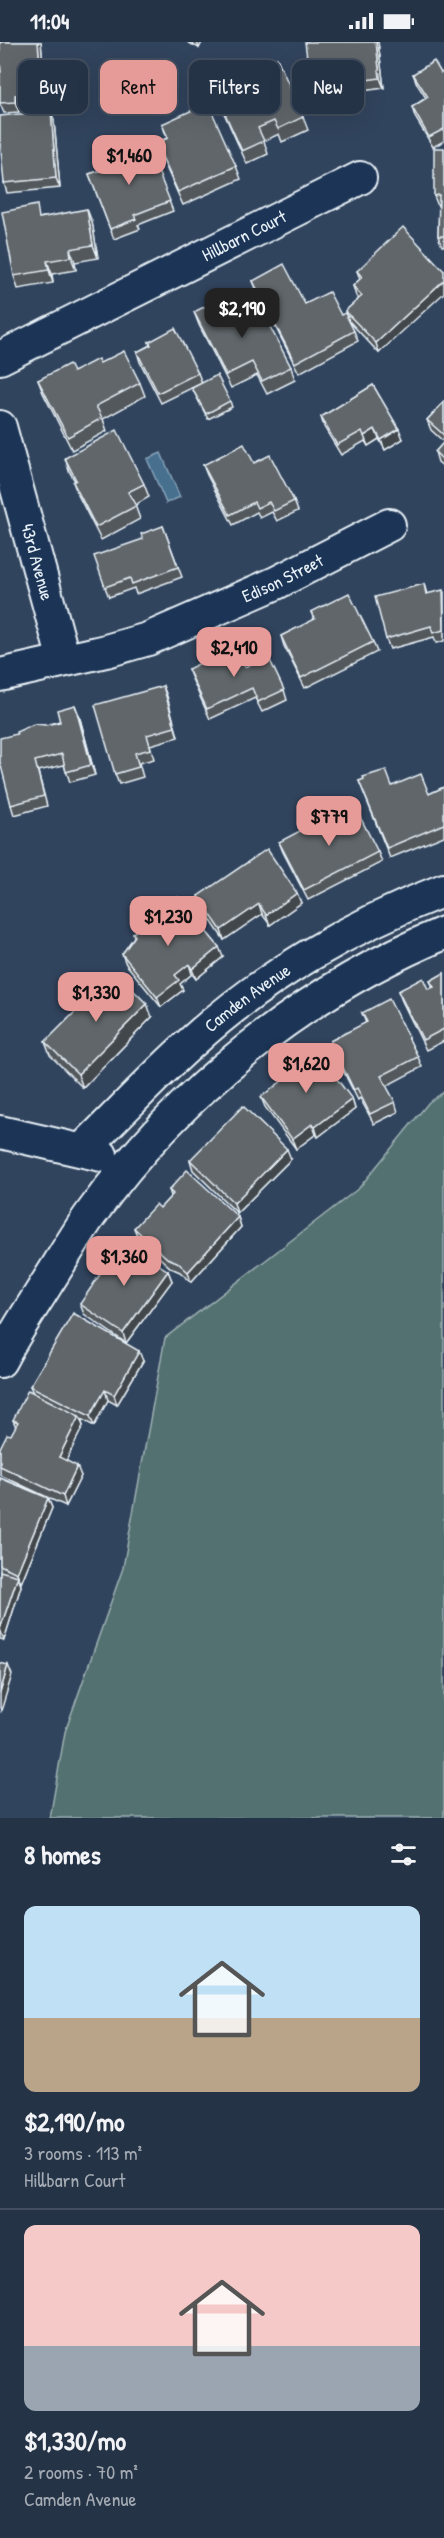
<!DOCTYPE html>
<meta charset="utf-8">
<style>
:root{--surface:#253346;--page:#313f51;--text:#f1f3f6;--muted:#a3aab3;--line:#424e5f;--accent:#e69b98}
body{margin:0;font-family:"Patrick Hand",sans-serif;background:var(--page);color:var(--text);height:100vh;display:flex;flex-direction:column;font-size:22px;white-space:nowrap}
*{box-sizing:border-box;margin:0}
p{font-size:20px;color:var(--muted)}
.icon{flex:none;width:33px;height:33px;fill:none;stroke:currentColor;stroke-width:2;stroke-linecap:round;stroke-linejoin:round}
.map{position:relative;height:1776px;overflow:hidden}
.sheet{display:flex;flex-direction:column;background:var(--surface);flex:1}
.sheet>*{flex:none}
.banner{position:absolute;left:18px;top:18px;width:408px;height:54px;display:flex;gap:12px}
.price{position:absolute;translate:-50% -51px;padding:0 14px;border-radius:12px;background:var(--accent);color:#111;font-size:20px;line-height:39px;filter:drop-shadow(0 2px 3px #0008)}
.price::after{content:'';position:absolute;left:50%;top:36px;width:18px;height:14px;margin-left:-9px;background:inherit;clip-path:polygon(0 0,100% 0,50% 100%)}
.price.selected{background:#222;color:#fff}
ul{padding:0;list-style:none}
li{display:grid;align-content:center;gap:12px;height:318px;padding:0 24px}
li+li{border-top:2px solid var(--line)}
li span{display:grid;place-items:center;height:186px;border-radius:12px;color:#555}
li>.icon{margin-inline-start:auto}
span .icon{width:108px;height:108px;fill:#fffc;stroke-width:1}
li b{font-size:26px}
h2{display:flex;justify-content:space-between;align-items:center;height:72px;padding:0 24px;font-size:26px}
.pill{padding:0 21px;border-radius:12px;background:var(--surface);box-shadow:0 6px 24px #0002,0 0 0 2px var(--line);font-size:21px;line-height:54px}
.pill.selected{background:var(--accent);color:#111}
.status{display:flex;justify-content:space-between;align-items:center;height:42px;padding:0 30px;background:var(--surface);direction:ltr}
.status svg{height:16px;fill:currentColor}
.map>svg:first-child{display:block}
.green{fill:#537170;stroke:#9eb1b4;stroke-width:1.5}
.water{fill:#47708f;stroke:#87a4b9;stroke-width:1.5}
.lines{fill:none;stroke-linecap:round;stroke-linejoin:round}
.minor-casing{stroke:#e8f1f8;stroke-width:36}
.minor{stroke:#1d3557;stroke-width:32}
.wall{fill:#53585c;stroke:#e8f1f8;stroke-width:1.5}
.shaded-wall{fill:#43474b;stroke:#e8f1f8;stroke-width:1.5}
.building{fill:#60666b;stroke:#e8f1f8;stroke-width:1.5}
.labels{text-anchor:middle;stroke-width:4.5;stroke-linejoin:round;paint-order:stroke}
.street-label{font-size:18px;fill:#e8f1f8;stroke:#1d3557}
</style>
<div class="status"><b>11:04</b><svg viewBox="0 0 49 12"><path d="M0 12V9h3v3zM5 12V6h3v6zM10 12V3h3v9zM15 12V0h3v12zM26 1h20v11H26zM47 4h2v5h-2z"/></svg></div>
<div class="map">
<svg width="444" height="1776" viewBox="0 0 444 1776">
<rect width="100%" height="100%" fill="#31445d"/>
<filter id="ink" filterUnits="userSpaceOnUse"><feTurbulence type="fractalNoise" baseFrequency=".0167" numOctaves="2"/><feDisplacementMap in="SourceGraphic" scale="12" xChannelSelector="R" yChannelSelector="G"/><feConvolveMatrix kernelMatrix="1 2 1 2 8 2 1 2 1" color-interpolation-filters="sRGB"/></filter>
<g filter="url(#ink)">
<!-- green -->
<path class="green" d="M 444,1050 L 444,1776 L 50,1776 L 65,1690 L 123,1526 L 165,1296 L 359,1146 L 429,1060 Z"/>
<!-- water -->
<path class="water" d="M 161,411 L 180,455 L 166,461 L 147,417 Z"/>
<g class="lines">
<!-- minor casing -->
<g class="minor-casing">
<g id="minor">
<path id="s1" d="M 0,316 L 360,136"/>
<path id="s2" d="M 0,385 L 64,618"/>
<path id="s3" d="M 0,633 L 106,609 L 148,597 L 276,541 L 389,483"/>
<path d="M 0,1090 L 101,1113"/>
<path id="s4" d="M 82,1108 C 119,1072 154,1034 192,1000 C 264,934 353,883 444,848"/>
<path d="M 0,1319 C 14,1292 31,1267 47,1241 C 62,1218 75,1194 91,1172 C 179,1049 304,949 444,891"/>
</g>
</g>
<!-- minor -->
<use href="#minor" class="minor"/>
</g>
<!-- wall -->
<g class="wall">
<path d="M 0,0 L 41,0 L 46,60 L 18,63 L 19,70 L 4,71 L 1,64 L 0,64 L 0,31 L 1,30 L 1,29 L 0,29 Z"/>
<path d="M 187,0 L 202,0 L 199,6 Z"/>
<path d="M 378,0 L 384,46 L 340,52 L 340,55 L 315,58 L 311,48 Z"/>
<path d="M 444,30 L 444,99 L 433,105 L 415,75 L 412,65 L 426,56 L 417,42 L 413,32 L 441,31 Z"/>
<path d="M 213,45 L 303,75 L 308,88 L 282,100 L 279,92 L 264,99 L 268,112 L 247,122 L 218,58 Z"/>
<path d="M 51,69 L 54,79 L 60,146 L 7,151 L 4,141 Z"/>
<path d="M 162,82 L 236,124 L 241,137 L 183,163 L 161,114 L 156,101 L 167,96 Z"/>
<path d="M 147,102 L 173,169 L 138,183 L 140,187 L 114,197 L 89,132 L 102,128 Z"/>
<path d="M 444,106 L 444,204 L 442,204 L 438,194 L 439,164 L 438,164 L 434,154 Z"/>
<path d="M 42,175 L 92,180 L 98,216 L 75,220 L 76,228 L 52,232 L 53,241 L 18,247 L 14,234 Z"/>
<path d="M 357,229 L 444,229 L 379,311 L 349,279 L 345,269 L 359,257 L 356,254 L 353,244 L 360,237 Z"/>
<path d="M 253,239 L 305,262 L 341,273 L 354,289 L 358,299 L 299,331 L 257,249 Z"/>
<path d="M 194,270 L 232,272 L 291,325 L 295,338 L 267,352 L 257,333 L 231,346 L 199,283 Z"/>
<path d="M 149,300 L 198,331 L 202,341 L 161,361 L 140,320 L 137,310 L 150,303 Z"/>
<path d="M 100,321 L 140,341 L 145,354 L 103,377 L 107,389 L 72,408 L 43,351 L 38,338 L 73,330 Z"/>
<path d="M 373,343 L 403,397 L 385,408 L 379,397 L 368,404 L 365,399 L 341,413 L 324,385 L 321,375 Z"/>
<path d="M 192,346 L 230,359 L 232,365 L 208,377 Z"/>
<path d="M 444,360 L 444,400 L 431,388 L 427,378 Z"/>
<path d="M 444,400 L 444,425 L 438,420 L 435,410 Z"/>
<path d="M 65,416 L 144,442 L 149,455 L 135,463 L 140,477 L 101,498 L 78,453 L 73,440 L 75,439 L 69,429 Z"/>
<path d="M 254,421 L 294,459 L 298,469 L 277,479 L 272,470 L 260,476 L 257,470 L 233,483 L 207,433 L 203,423 Z"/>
<path d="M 163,484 L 182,535 L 136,552 L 134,546 L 109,555 L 105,545 L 143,497 Z"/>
<path d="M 424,542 L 427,552 L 444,550 L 444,599 L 436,601 L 434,595 L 390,607 L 386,597 Z"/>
<path d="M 311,570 L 373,600 L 377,610 L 305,646 L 284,604 L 281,594 L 314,578 Z"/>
<path d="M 245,625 L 284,648 L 287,658 L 262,670 L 255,656 L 210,677 L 192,637 L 188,627 Z"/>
<path d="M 163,644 L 178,695 L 150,703 L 154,717 L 139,721 L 143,735 L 119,742 L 115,732 Z"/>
<path d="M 79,673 L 95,733 L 70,740 L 64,723 L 38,729 L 47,764 L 14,773 L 11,763 L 46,683 Z"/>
<path d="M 359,739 L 429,752 L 444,745 L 444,794 L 390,816 Z"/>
<path d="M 279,800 L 378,810 L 382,820 L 308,858 L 283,810 Z"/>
<path d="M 297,851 L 301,861 L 270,883 L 262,872 L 224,898 L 201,864 L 198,854 Z"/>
<path d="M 133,891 L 223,915 L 196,937 L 192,932 L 180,942 L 183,948 L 161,965 L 126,922 L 122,912 L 134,895 Z"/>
<path d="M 444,931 L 444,999 L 426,1008 L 402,959 L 398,949 L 428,947 L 433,945 L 430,939 Z"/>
<path d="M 362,971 L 418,1015 L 422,1025 L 386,1044 L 395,1060 L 398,1070 L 374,1082 L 360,1056 L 358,1058 L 333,1009 L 330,999 L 366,981 Z"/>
<path d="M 152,975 L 83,1046 L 50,1013 L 45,1000 Z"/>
<path d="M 278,1031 L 352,1057 L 355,1067 L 318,1095 L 316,1092 L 296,1107 L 265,1065 L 261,1055 L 281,1040 Z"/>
<path d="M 291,1117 L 237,1171 L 193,1128 L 190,1118 Z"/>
<path d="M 169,1148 L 238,1175 L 241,1185 L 191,1240 L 180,1230 L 171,1226 L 138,1196 L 134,1186 L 160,1166 L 171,1154 Z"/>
<path d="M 168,1229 L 172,1239 L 126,1301 L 84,1272 L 80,1262 Z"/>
<path d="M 143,1319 L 117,1363 L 108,1358 L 94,1384 L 81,1377 L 83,1384 L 66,1418 L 81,1434 L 66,1464 L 48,1456 L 52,1466 L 21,1541 L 20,1541 L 21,1544 L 4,1598 L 0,1597 L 0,1436 L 47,1455 L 0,1433 L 0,1406 L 11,1393 L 16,1385 L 13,1378 L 33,1351 L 30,1344 Z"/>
</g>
<!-- shaded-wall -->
<g class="shaded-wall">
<path d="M 38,0 L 41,0 L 46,60 L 42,50 Z"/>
<path d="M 197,0 L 202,0 L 199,6 Z"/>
<path d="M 376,0 L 378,0 L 384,46 L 380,36 Z"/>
<path d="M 15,53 L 18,63 L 19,70 L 15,60 Z"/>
<path d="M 51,69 L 54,79 L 60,146 L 56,136 Z"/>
<path d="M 87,167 L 92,180 L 98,216 L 93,203 Z"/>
<path d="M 70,207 L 75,220 L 76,228 L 71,215 Z"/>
<path d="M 47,219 L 52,232 L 53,241 L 49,228 Z"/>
<path d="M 444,238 L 444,251 L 379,311 L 376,301 Z"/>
<path d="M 375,387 L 379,397 L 368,404 L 364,394 Z"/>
<path d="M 399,387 L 403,397 L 385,408 L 381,398 Z"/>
<path d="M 163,644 L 167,654 L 178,695 L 175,685 Z"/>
<path d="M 75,663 L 79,673 L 95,733 L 91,723 Z"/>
<path d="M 297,851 L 301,861 L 270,883 L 266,873 Z"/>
<path d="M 259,862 L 262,872 L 224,898 L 221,888 Z"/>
<path d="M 219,905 L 223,915 L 196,937 L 192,927 Z"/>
<path d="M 189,922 L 192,932 L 180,942 L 183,948 L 161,965 L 157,955 L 175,933 Z"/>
<path d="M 147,962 L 152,975 L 83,1046 L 78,1032 Z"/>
<path d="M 352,1057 L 355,1067 L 318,1095 L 315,1085 Z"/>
<path d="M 312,1082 L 316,1092 L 296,1107 L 292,1097 Z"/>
<path d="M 287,1107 L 291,1117 L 237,1171 L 234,1161 Z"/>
<path d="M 238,1175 L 241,1185 L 191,1240 L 188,1230 Z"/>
<path d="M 168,1229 L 172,1239 L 126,1301 L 123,1291 Z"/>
<path d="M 139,1309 L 143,1319 L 117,1363 L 114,1353 Z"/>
<path d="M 105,1348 L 108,1358 L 94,1384 L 90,1374 Z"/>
<path d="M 79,1374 L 83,1384 L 63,1425 L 59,1415 Z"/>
<path d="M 77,1424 L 81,1434 L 66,1464 L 63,1454 Z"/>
<path d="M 48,1456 L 52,1466 L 21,1541 L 17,1531 Z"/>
<path d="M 18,1534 L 21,1544 L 4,1598 L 0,1587 Z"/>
<path d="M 8,1623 L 12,1633 L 1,1669 L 0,1665 L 0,1651 Z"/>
</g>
<!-- building -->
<g class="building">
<path d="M 0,0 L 38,0 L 42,50 L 15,53 L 15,60 L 0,61 L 0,31 L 1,30 L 0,19 Z"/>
<path d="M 305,0 L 376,0 L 380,36 L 336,42 L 336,45 L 311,48 Z"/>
<path d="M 277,16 L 303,75 L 278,87 L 274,79 L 258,86 L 264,99 L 242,109 L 213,45 Z"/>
<path d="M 434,19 L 441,31 L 444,30 L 444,87 L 429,95 L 412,65 L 428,55 L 413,32 Z"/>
<path d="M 208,61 L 236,124 L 178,150 L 156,101 L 168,96 L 162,82 Z"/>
<path d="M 51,69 L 56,136 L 4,141 L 0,98 L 0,74 Z"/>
<path d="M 147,102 L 170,159 L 134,173 L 136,177 L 110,187 L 89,132 L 102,128 L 99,120 Z"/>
<path d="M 434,106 L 444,106 L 444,194 L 438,194 L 439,153 L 434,154 Z"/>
<path d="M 37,163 L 39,176 L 87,167 L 93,203 L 70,207 L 71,215 L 47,219 L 49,228 L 14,234 L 2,170 Z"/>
<path d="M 403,185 L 444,229 L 444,238 L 376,301 L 345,269 L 362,254 L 353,244 L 362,235 L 357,229 Z"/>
<path d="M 284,222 L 305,262 L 329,250 L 341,273 L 345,271 L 354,289 L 295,321 L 253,239 Z"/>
<path d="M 223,255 L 232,272 L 256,258 L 291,325 L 262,339 L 252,320 L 226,333 L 194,270 Z"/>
<path d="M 175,286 L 198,331 L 158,351 L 137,310 L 151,303 L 149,300 Z"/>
<path d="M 124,309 L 140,341 L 96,364 L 102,376 L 68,395 L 38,338 L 69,322 L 73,330 L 98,317 L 100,321 Z"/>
<path d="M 217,333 L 230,359 L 206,372 L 192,346 Z"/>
<path d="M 373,343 L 399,387 L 381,398 L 375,387 L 364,394 L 362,389 L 337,403 L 321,375 Z"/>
<path d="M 444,360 L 444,393 L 427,378 Z"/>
<path d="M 117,388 L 144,442 L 128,450 L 136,464 L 96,485 L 73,440 L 76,438 L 65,416 Z"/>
<path d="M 444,400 L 444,419 L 435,410 Z"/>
<path d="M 244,402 L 254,421 L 270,413 L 294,459 L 274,469 L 269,460 L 257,466 L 254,460 L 230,473 L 203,423 Z"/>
<path d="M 163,484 L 178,525 L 132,542 L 130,536 L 105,545 L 94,514 L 143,497 L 141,492 Z"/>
<path d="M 424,542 L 426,552 L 443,548 L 444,588 L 433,591 L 431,584 L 386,597 L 375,555 Z"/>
<path d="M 349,551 L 373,600 L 301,636 L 281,594 L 315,577 L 311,570 Z"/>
<path d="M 235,604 L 245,625 L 268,614 L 284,648 L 258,660 L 252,646 L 207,667 L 188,627 Z"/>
<path d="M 163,644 L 175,685 L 147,693 L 151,707 L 135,711 L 139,725 L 115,732 L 95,663 Z"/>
<path d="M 75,663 L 91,723 L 66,730 L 62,712 L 35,719 L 44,754 L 11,763 L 0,720 L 0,696 L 17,692 L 16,690 L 34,682 L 46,683 L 60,680 L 57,668 Z"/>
<path d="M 386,728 L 392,744 L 421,732 L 429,752 L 444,745 L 444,782 L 387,806 L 359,739 L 364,737 L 363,735 Z"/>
<path d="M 353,761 L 378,810 L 304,848 L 279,800 Z"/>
<path d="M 267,807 L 297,851 L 266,873 L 259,862 L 221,888 L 198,854 Z"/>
<path d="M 178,855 L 219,905 L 192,927 L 189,922 L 175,933 L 179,938 L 157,955 L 122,912 L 135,894 L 133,891 Z"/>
<path d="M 115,930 L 147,962 L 78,1032 L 45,1000 Z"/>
<path d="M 444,931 L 444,987 L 423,998 L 398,949 L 423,936 L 428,947 L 434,945 L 430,939 Z"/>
<path d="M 389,957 L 418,1015 L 381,1034 L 395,1060 L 370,1072 L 357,1046 L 354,1048 L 330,999 L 367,980 L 362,971 Z"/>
<path d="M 313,1005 L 352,1057 L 315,1085 L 312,1082 L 292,1097 L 261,1055 L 283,1038 L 278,1031 Z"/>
<path d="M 243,1064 L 287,1107 L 234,1161 L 190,1118 Z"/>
<path d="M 187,1128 L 238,1175 L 188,1230 L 177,1220 L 167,1216 L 134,1186 L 156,1162 L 160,1166 L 173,1152 L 169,1148 Z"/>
<path d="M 123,1198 L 168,1229 L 123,1291 L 80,1262 Z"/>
<path d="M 73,1271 L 139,1309 L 114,1353 L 105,1348 L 90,1374 L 30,1344 Z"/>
<path d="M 28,1348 L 79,1374 L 59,1415 L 77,1424 L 63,1454 L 0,1424 L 0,1406 L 7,1392 L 11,1393 L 18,1380 L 13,1378 Z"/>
<path d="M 0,1436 L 48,1456 L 17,1531 L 0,1523 Z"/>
<path d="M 0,1529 L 18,1534 L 0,1587 Z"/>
<path d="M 0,1621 L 8,1623 L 0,1651 Z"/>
</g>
</g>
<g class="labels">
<!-- street labels -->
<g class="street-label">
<text dy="6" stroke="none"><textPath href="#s1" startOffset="273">Hillbarn Court</textPath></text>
<text dy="6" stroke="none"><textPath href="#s2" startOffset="140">43rd Avenue</textPath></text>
<text dy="6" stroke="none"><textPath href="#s3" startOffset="300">Edison Street</textPath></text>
<text dy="6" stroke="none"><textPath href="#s4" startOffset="225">Camden Avenue</textPath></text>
</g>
</g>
</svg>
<b class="price" style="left:129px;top:144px">$1,460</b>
<b class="price selected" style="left:242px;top:297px">$2,190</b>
<b class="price" style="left:234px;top:636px">$2,410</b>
<b class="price" style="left:329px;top:805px">$779</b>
<b class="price" style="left:168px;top:905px">$1,230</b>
<b class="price" style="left:96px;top:981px">$1,330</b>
<b class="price" style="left:306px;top:1052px">$1,620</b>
<b class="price" style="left:124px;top:1245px">$1,360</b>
<div class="banner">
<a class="pill">Buy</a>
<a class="pill selected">Rent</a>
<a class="pill">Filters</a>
<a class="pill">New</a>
</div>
</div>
<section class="sheet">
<h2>8 homes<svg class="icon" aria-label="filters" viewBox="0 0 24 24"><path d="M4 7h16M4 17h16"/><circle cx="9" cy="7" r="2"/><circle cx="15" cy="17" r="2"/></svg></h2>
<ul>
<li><span style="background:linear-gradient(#bfe0f5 60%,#b9a48a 0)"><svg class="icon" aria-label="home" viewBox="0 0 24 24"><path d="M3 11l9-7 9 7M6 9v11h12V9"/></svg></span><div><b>$2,190/mo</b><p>3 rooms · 113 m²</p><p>Hillbarn Court</p></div></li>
<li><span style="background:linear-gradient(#f6c9c9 65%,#9aa5b1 0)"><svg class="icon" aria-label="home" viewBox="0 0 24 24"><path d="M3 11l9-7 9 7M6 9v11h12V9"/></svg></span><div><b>$1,330/mo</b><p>2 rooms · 70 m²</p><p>Camden Avenue</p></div></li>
</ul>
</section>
